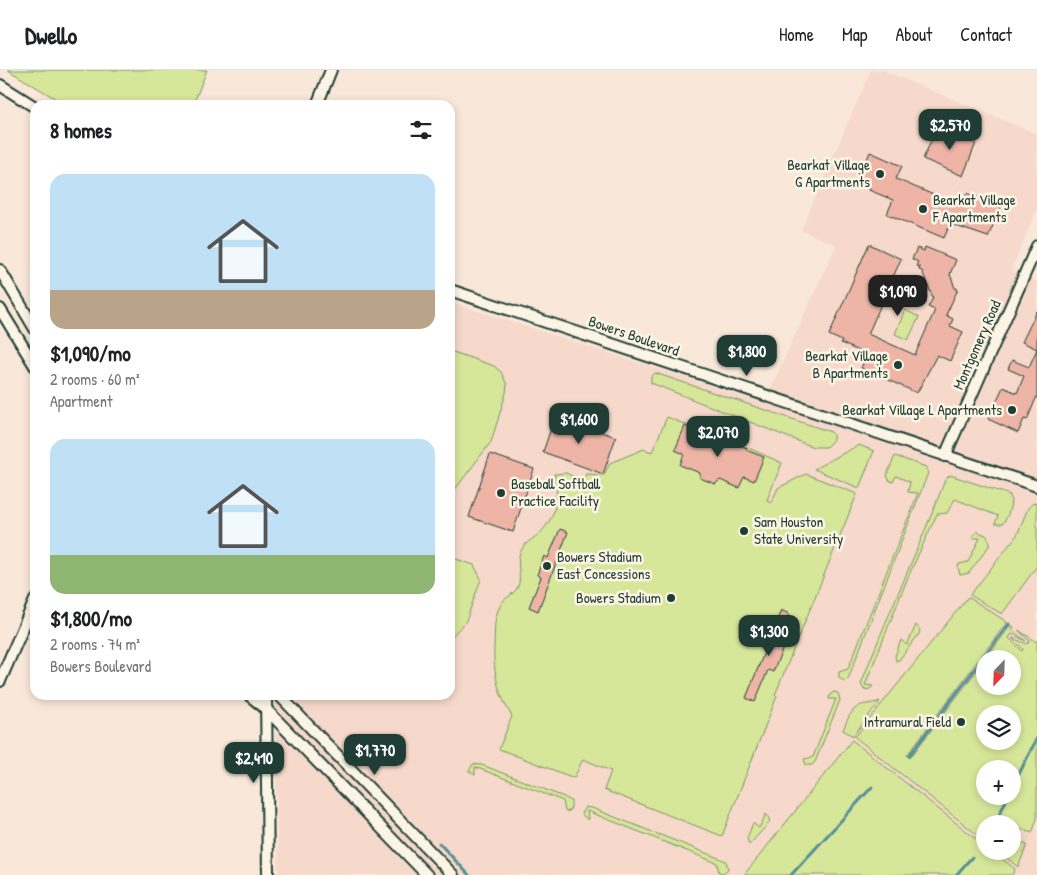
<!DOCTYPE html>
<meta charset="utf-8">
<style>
:root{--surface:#fff;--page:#f6f6f6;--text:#202124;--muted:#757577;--line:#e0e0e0;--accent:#1f3d34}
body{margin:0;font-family:"Patrick Hand",sans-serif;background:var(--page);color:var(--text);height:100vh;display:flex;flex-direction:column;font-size:19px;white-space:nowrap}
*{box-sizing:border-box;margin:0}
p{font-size:16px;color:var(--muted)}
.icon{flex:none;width:28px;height:28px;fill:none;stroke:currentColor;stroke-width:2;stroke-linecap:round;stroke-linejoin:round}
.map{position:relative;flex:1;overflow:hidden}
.sheet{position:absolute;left:30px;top:30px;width:425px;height:600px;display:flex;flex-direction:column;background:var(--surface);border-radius:15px;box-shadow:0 2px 8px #0003}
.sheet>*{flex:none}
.needle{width:32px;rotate:203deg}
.buttons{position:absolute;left:976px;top:580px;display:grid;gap:10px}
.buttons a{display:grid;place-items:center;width:45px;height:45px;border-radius:50%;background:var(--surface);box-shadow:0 2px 8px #0003;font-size:25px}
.price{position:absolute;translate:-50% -42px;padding:0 11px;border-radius:10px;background:var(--accent);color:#fff;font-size:16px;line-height:32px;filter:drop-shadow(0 1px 2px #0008)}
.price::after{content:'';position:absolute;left:50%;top:30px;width:15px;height:11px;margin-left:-8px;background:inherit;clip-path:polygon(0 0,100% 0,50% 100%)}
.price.active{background:#222;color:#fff}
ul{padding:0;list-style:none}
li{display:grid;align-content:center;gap:10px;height:265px;padding:0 20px}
li span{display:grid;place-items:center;height:155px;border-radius:15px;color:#555}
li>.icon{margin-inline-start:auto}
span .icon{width:90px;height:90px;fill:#fffc;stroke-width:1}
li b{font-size:21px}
h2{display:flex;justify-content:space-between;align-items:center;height:60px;padding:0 20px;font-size:21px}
header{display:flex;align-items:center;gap:30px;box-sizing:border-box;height:70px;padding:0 25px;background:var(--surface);border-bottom:1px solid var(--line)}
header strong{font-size:24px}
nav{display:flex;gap:28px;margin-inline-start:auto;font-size:18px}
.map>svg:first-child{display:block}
.built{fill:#f6d9ca;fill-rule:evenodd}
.green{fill:#d7e79a;stroke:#7b9267;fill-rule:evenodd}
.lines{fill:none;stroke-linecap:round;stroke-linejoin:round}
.stream{stroke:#548f95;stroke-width:3}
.building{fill:#eeb5a7;stroke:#1f3d34}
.minor-casing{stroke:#1f3d34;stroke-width:14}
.minor{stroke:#fcf5e5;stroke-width:10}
.poi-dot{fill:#1f3d34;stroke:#fcf5e5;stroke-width:2}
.labels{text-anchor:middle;stroke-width:5;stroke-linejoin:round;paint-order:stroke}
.poi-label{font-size:15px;fill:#1f3d34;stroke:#fcf5e5;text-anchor:end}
.street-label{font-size:15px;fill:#1f3d34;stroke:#fcf5e5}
</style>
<header>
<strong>Dwello</strong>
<nav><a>Home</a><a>Map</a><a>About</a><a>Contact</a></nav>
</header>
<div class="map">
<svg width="1037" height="805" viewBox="0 0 1037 805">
<rect width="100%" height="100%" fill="#f9e8d9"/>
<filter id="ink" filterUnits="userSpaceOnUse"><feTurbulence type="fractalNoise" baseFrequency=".02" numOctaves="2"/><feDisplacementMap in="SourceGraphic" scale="10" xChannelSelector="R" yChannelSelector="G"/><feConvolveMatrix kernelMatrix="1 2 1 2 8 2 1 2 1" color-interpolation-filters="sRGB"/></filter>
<g filter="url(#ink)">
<!-- built -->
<path class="built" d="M 871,0 L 882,0 L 1037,64 L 1037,140 L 1011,200 L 1037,211 L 1037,805 L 278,805 L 275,625 L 450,625 L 450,232 L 764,333 L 836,175 L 801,160 ZM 985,589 L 1012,589 L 1012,616 L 985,616 ZM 985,644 L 1012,644 L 1012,671 L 985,671 ZM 985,699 L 1012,699 L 1012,726 L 985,726 ZM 985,754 L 1012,754 L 1012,781 L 985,781 Z"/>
<!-- green -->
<g class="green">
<path d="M 8,0 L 207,0 L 193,35 L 66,35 Z"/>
<path d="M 905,240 L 919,247 L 908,270 L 895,264 Z"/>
<path d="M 450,281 L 494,296 L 501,302 L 507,315 L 506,323 L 491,372 L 450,426 Z"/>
<path d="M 655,303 L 831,362 L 833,364 L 833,370 L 826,377 L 813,377 L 651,313 L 651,307 Z"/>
<path d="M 667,347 L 711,365 L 713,362 L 782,393 L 767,430 L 771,433 L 778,418 L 806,404 L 857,424 L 775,625 L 777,626 L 722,766 L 604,720 L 611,701 L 583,689 L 574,708 L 499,679 L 512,646 C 498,625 493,602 494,577 C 495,562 493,549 500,536 C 504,526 517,525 519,513 C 521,502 515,490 522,479 C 526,471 536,468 542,461 C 556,446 560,424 554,404 L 566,403 L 583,411 L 586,404 L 604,405 L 610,393 L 644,379 L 652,382 Z"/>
<path d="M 859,375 L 874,381 L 859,418 L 814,399 Z"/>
<path d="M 895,386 L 926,397 L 928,403 L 848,609 L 844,611 L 839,608 L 839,602 L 848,599 L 918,423 L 908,422 L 910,412 L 896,406 L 893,412 L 889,410 L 887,405 Z"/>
<path d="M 950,405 L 1010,425 C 1013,433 1008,448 1002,454 L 995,454 L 998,446 L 955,429 L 947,443 L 937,444 L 908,507 L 865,615 L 873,616 L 870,619 L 864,620 L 861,614 C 887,545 919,479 945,410 Z"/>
<path d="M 1033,433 L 1037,434 L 1037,496 L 1002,544 L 970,525 L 1017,465 L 1028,438 Z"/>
<path d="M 977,462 L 986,465 L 990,472 L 989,476 L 969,503 L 960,505 L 958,497 L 959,494 L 968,492 L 980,468 L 972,468 L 973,465 Z"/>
<path d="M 450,487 L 474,495 L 481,509 L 466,551 L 453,565 L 450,572 Z"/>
<path d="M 968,527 L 1007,552 L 907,685 L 910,688 L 985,590 L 985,616 L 1012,616 L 1012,589 L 986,589 L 1011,555 L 1014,557 L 1012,560 L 1026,571 L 1012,564 L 1009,568 L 1022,581 L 1023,579 L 1012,568 L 1027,574 L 1030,571 L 1018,560 L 1037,572 L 1037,749 L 1032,763 L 1021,759 L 1017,770 L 1027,775 L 1018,797 L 998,781 L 1012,781 L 1012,754 L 985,754 L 985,771 L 855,667 ZM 985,644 L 1012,644 L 1012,671 L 985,671 ZM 985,699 L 1012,699 L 1012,726 L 985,726 Z"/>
<path d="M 916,555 L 920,560 L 919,564 L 899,590 L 896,591 L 895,586 L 901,570 L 907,575 Z"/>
<path d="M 833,622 L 838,623 L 840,630 L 815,692 L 812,695 L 806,695 L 804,689 L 813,687 L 836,629 L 829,629 L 829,627 Z"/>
<path d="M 880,631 L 853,666 L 843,660 C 848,648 853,634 868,634 C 873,633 875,633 880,631 Z"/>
<path d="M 852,670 L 985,776 L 985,781 L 992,781 L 1015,799 L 1012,805 L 744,805 Z"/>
<path d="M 473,694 L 482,695 L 564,727 L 571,731 L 571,738 L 568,742 L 565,741 L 563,731 L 475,697 L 475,705 L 469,701 Z"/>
<path d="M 585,737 L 592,738 L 726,791 L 728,799 L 723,803 L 719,802 L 717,793 L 587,741 L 588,750 L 581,744 Z"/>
<path d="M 766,744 L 770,748 L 769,753 L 749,775 L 747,768 L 753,753 L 759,758 Z"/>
</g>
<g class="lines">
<!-- stream -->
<g class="stream">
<path d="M 909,686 L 1009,554"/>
<path d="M 1012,718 L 1037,668"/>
<path d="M 995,754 L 1008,726"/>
<path d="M 439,773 L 469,805"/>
<path d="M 791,805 L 872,717"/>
<path d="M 956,805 L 972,787"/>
</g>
</g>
<!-- building -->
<g class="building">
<path d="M 937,57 L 976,73 L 963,106 L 923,89 Z"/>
<path d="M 870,82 L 902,96 L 896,109 L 962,137 L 967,123 L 1001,137 L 988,167 L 950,154 L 944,168 L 887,144 L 893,130 L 869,120 L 870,118 L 858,112 Z"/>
<path d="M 869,174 L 901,189 L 868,264 L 915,285 L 935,240 L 928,237 L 933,228 L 922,201 L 919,200 L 920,197 L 916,196 L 918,192 L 912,189 L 917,178 L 924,181 L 925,177 L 956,190 L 950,204 L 955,218 L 958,219 L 946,245 L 953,249 L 950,256 L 963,262 L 950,291 L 937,285 L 917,323 L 861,298 L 867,285 L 841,273 L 842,271 L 829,265 Z"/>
<path d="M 1037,241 L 1037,326 L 1027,350 L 1024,349 L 1018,363 L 988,349 L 1003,317 L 1017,323 L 1024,306 L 1008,299 L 1012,290 L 1029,297 L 1037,279 L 1022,272 Z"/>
<path d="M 555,346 L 616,367 L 603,404 L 543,382 Z"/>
<path d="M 685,356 L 703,363 L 703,362 L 712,365 L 713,362 L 740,373 L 739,375 L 747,378 L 746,380 L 764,387 L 754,411 L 744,407 L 739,418 L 720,410 L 715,414 L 700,408 L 700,403 L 680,395 L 684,384 L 675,380 Z"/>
<path d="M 490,384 L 534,399 L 513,462 L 469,447 Z"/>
<path d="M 560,459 L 568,462 L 538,541 L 529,537 L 541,507 L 537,505 L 544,486 L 548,488 Z"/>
<path d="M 781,540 L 789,544 L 777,574 L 784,576 L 773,602 L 768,600 L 755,632 L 746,628 Z"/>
</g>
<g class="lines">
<!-- minor casing -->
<g class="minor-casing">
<g id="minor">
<path d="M 0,15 L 35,37"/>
<path d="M 317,35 L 331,0"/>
<path d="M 0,200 L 35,259"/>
<path d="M 450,220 L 1037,416"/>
<path d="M 0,239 L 35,296"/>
<path d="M 945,386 L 1037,176"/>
<path d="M 0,611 L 35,530"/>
<path d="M 249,625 L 266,639 L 427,805"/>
<path d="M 266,625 L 268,805"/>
<path d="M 279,625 L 453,805"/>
</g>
</g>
<!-- minor -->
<use href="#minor" class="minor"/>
</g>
</g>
<!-- markers -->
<g class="poi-dot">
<circle cx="880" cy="104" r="5"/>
<circle cx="923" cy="139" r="5"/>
<circle cx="898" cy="295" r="5"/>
<circle cx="1012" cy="340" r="5"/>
<circle cx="501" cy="423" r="5"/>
<circle cx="744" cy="461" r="5"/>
<circle cx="547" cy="496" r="5"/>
<circle cx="671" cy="528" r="5"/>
<circle cx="961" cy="652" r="5"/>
</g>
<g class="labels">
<!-- poi labels -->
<g class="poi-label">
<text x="870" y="100">Bearkat Village<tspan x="870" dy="17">G Apartments</tspan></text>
<text x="933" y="135" text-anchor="start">Bearkat Village<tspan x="933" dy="17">F Apartments</tspan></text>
<text x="888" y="291">Bearkat Village<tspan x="888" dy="17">B Apartments</tspan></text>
<text x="1002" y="345">Bearkat Village L Apartments</text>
<text x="511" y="419" text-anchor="start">Baseball Softball<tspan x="511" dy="17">Practice Facility</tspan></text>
<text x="754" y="457" text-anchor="start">Sam Houston<tspan x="754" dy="17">State University</tspan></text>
<text x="557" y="492" text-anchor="start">Bowers Stadium<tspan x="557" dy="17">East Concessions</tspan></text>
<text x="661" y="533">Bowers Stadium</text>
<text x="951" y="657">Intramural Field</text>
</g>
<!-- street labels -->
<g class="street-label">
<text transform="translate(634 266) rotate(19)" y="5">Bowers Boulevard</text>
<text transform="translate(977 275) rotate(-66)" y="5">Montgomery Road</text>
</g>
</g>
</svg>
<div class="buttons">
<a><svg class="needle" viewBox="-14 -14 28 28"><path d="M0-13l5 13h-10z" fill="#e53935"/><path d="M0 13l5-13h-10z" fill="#757577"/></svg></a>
<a><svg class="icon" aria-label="layers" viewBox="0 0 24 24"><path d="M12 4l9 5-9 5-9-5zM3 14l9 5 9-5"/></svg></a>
<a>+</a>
<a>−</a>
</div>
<b class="price" style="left:950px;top:81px">$2,570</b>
<b class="price active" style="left:898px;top:247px">$1,090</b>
<b class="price" style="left:747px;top:307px">$1,800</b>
<b class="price" style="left:579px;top:375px">$1,600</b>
<b class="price" style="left:718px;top:388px">$2,070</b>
<b class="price" style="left:769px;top:587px">$1,300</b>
<b class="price" style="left:375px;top:706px">$1,770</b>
<b class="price" style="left:254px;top:714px">$2,410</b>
<section class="sheet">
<h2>8 homes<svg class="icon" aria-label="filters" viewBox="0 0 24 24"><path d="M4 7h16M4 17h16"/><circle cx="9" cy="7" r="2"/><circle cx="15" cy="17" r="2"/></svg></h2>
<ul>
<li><span style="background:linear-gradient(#bfe0f5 75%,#b9a48a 0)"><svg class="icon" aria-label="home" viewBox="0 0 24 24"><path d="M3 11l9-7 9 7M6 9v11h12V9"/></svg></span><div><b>$1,090/mo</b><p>2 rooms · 60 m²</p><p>Apartment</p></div></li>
<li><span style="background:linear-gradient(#bfe0f5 75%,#8fb573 0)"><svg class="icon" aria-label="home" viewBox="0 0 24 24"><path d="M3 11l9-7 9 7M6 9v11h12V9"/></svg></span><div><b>$1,800/mo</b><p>2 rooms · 74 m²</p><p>Bowers Boulevard</p></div></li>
</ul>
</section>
</div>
